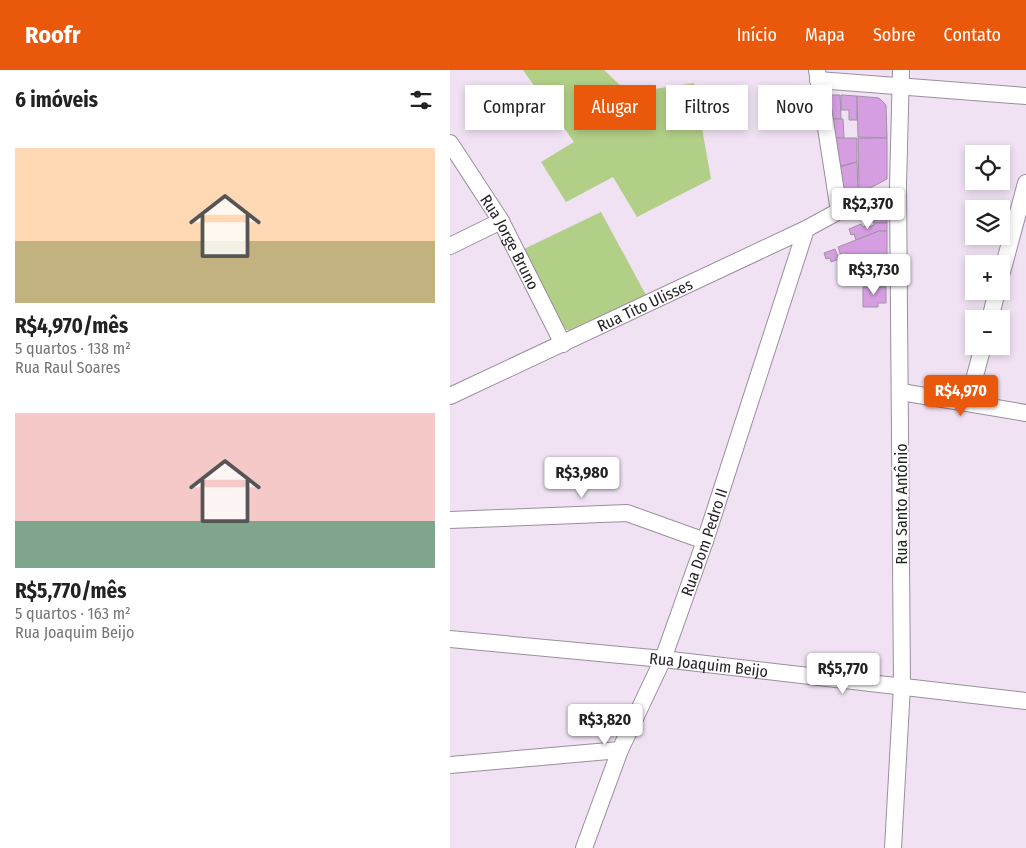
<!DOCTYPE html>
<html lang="pt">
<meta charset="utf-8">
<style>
:root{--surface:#fff;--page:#f2f2f2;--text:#222;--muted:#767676;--accent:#ea580c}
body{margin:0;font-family:"Fira Sans Condensed",sans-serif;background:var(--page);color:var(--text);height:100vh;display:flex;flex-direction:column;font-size:19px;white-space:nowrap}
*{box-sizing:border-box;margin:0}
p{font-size:16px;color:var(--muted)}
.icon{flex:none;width:28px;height:28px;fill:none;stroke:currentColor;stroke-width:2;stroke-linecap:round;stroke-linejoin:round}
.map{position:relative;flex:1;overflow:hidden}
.side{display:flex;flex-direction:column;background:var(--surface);width:450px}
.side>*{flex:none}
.guide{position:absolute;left:15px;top:15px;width:475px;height:45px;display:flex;gap:10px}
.tools{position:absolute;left:515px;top:75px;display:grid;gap:10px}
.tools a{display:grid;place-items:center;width:45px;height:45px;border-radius:0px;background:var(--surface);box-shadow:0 2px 8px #0003;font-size:25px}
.price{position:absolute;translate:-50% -42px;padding:0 11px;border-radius:5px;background:#fff;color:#222;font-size:16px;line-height:32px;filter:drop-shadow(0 1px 2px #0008)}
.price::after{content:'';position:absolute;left:50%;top:30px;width:15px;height:11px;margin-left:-8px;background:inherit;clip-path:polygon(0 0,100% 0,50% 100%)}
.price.selected{background:var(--accent);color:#fff}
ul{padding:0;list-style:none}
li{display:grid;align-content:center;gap:10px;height:265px;padding:0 15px}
li span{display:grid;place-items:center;height:155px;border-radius:0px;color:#555}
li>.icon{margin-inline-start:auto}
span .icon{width:90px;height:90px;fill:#fffc;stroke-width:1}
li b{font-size:21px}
h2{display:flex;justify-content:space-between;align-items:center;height:60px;padding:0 15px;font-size:21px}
.pill{padding:0 18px;border-radius:0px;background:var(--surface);box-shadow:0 2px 8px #0003;font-size:18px;line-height:45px}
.pill.selected{background:var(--accent);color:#fff}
header{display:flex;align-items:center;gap:30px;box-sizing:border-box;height:70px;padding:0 25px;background:var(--accent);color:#fff}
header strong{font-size:24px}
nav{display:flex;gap:28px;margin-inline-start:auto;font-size:18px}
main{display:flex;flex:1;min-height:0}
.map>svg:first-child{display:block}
.green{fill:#b1cf87}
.building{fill:#d59ee1;stroke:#9f92a2}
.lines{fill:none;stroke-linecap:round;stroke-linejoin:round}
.minor-casing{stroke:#9b8e9e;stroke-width:18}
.minor{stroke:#fff;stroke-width:16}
.labels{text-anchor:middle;stroke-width:4;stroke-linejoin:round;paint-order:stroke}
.street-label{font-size:16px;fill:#282329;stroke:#fff}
</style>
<header>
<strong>Roofr</strong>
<nav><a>Início</a><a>Mapa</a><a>Sobre</a><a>Contato</a></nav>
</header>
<main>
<section class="side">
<h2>6 imóveis<svg class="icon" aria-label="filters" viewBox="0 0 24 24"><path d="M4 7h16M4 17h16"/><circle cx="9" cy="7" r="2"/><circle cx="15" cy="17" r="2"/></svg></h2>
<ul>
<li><span style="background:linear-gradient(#ffd9b3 60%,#c2b280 0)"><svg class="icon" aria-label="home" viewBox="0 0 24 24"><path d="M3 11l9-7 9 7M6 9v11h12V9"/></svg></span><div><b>R$4,970/mês</b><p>5 quartos · 138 m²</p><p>Rua Raul Soares</p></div></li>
<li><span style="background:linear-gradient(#f6c9c9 70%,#7fa58c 0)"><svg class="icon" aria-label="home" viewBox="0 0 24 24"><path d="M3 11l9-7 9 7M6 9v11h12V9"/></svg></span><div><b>R$5,770/mês</b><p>5 quartos · 163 m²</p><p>Rua Joaquim Beijo</p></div></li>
</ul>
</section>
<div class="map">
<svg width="576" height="778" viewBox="0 0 576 778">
<rect width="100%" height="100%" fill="#f0e2f3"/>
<!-- green -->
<g class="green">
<path d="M 73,0 L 154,0 L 178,23 L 244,13 L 261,109 L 187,147 L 163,107 L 116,132 L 91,92 L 124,72 Z"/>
<path d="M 151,142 L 196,225 L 119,260 L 112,259 L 74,179 Z"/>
</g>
<!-- building -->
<g class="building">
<path d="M 381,25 L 390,25 L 391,49 L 382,49 Z"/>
<path d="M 391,25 L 407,26 L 407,50 L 399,50 L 399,40 L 391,40 Z"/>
<path d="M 407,26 L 429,28 L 436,35 L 437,68 L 408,67 Z"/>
<path d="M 382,49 L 393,49 L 394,68 L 386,68 Z"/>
<path d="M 386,68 L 407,68 L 407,92 L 390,96 Z"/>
<path d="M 408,68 L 437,68 L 437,109 L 409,124 Z"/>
<path d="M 407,92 L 408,124 L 398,129 L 394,125 L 390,97 Z"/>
<path d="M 435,130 L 437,130 L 437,153 L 424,153 L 413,141 Z"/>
<path d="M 424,153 L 437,153 L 437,161 L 429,161 L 406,170 L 404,164 L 401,165 L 399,159 L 411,154 L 413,157 L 418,155 L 419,157 L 424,155 Z"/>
<path d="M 429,161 L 437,161 L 437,186 L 412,186 L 397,190 L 394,185 L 391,186 L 388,177 Z"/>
<path d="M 385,179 L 389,189 L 381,192 L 380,188 L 376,189 L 374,183 Z"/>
<path d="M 419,209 L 436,210 L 436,217 L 419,216 Z"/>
<path d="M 413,217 L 436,217 L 436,233 L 428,233 L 428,237 L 413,237 Z"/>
</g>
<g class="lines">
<!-- minor casing -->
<g class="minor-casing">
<g id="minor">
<path d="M 368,10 L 576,26"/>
<path id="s1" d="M 0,73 L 51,151 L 113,274"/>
<path d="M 0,176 L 51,151"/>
<path d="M 551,206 L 576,113"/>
<path d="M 540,249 L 547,221"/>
<path d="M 451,322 L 576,343"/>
<path id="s2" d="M 0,326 L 356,159 L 389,141 L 367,0"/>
<path d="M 518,332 L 533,276"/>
<path d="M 0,450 L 177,443 L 255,471"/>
<path id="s3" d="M 0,569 L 213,589 L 576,631"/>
<path d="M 0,695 L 170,680"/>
<path id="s4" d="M 134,778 L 170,680 L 213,589 L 255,471 L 356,159"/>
<path d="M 443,778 L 452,616 L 448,116 L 451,0"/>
</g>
</g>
<!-- minor -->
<use href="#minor" class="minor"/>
</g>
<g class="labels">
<!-- street labels -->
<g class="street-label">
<text dy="6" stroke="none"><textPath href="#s1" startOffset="116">Rua Jorge Bruno</textPath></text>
<text dy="6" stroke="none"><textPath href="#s2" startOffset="215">Rua Tito Ulisses</textPath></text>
<text transform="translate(451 434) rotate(-90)" y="6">Rua Santo Antônio</text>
<text dy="6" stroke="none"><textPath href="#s4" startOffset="329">Rua Dom Pedro II</textPath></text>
<text dy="6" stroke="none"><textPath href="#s3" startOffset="260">Rua Joaquim Beijo</textPath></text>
</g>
</g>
</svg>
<div class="tools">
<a><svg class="icon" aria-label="locate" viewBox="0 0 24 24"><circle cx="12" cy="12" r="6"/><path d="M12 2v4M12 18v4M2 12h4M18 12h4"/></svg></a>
<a><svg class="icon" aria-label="layers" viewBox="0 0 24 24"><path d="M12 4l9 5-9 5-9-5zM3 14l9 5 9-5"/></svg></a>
<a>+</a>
<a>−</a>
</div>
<b class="price" style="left:418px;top:160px">R$2,370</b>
<b class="price" style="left:424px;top:226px">R$3,730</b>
<b class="price selected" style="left:511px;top:347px">R$4,970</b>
<b class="price" style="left:132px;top:429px">R$3,980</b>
<b class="price" style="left:393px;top:625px">R$5,770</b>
<b class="price" style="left:155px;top:676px">R$3,820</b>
<div class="guide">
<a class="pill">Comprar</a>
<a class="pill selected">Alugar</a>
<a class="pill">Filtros</a>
<a class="pill">Novo</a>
</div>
</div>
</main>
